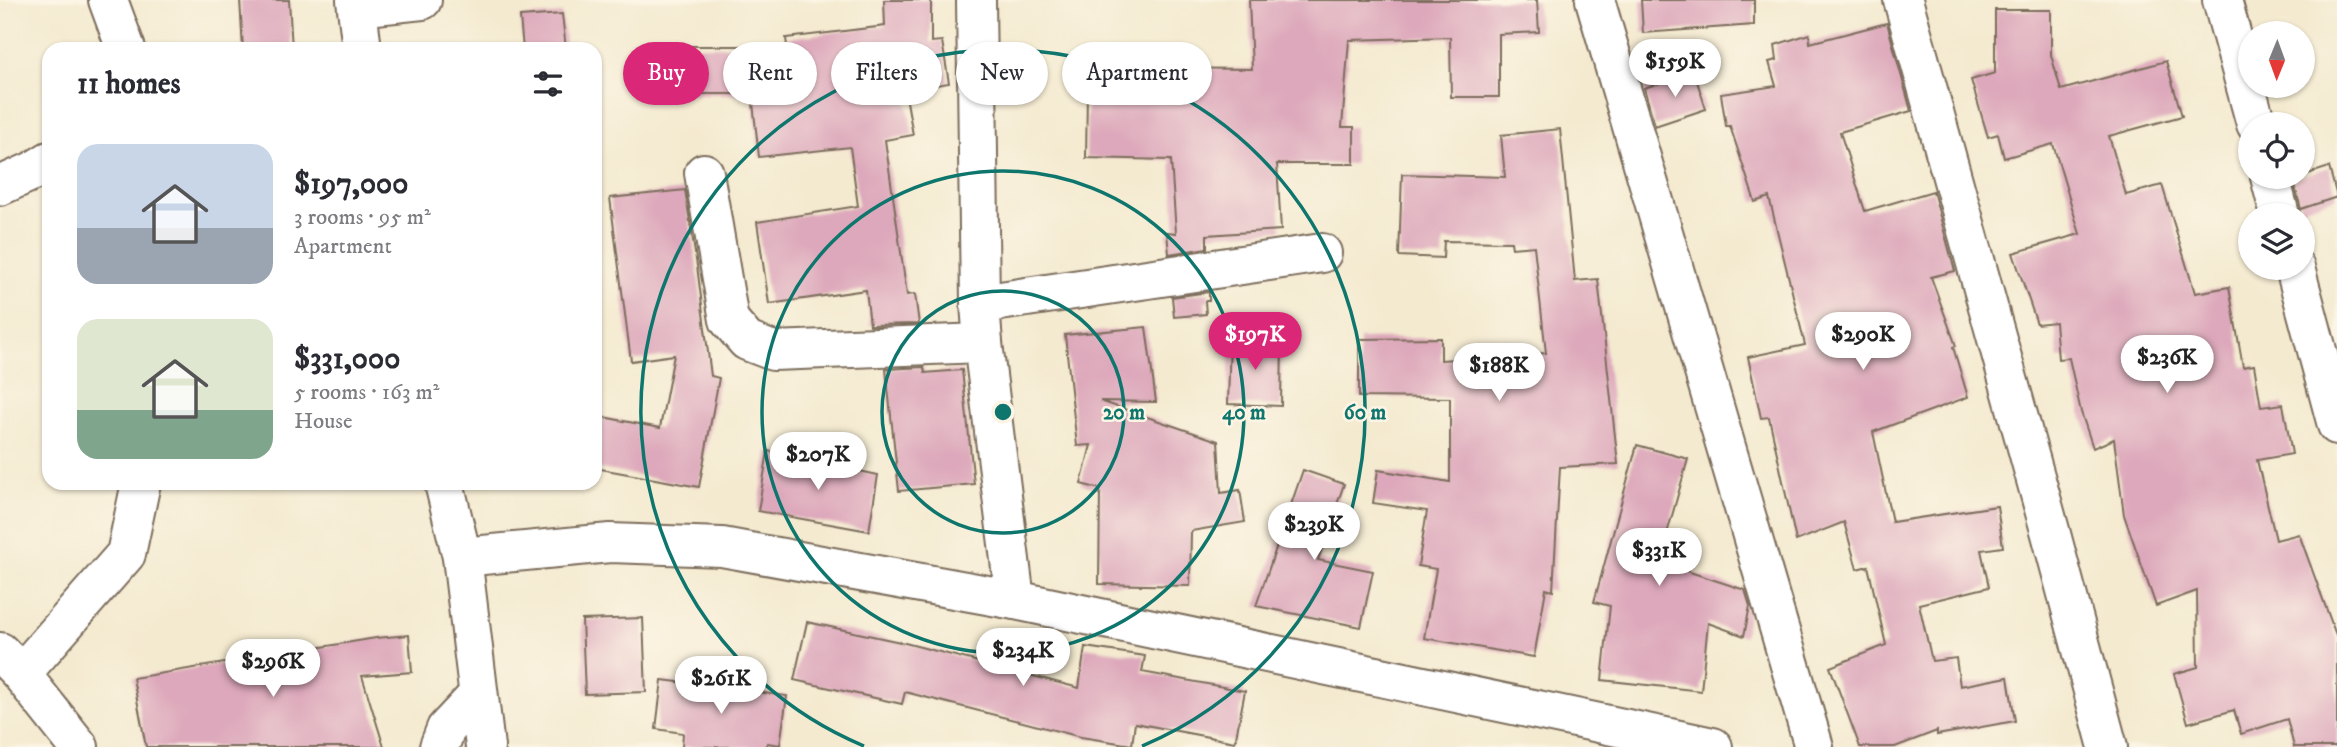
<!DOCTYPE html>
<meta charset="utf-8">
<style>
:root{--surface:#fff;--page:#f2f2f3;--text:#2b2b33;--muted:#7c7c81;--accent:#db2777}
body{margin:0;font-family:"IM FELL DW Pica",serif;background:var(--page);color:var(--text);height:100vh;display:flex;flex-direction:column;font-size:26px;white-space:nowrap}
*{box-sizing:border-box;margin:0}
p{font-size:23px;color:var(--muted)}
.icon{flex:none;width:38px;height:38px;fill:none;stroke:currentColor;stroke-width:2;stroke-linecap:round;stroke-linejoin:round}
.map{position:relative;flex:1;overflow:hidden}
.panel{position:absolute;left:42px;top:42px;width:560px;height:448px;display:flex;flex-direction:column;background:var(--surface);border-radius:21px;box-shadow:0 2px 5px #0004}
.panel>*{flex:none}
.banner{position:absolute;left:623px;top:42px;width:665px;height:63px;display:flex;gap:14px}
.needle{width:46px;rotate:181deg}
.fabs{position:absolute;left:2238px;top:21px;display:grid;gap:14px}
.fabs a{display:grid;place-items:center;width:77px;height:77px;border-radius:50%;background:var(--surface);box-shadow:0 2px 5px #0004;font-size:35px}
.price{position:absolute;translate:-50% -60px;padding:0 16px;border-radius:24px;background:#fff;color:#222;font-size:23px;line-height:46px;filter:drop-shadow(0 2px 4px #0008)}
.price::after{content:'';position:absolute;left:50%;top:42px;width:21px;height:16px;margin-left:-10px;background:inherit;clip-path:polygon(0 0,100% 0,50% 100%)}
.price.active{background:var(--accent);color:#fff}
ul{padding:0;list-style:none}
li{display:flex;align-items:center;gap:21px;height:175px;padding:0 35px}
li span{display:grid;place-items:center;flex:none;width:196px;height:140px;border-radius:21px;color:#555}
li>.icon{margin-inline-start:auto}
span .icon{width:84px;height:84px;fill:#fffc;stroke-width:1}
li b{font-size:30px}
h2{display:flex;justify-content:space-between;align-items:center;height:84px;padding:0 35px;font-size:30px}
.pill{padding:0 24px;border-radius:32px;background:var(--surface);box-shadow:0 2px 5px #0004;font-size:24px;line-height:63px}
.pill.active{background:var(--accent);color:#fff}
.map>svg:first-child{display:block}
.building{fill:#dda8bb}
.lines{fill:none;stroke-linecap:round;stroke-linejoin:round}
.street-casing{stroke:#7c6d5c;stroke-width:42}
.street{stroke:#fff;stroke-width:38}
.ring{fill:none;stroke:#0f766e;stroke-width:3.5}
.centre{fill:#0f766e;stroke:#fcf5e5;stroke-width:3.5}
.ring-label{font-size:21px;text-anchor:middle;font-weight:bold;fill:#0f766e;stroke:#fcf5e5;stroke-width:5;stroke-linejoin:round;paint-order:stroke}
</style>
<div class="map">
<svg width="2337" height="747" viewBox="0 0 2337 747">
<rect width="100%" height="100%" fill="#fcf5e5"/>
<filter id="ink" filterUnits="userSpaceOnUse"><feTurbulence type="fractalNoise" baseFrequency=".0143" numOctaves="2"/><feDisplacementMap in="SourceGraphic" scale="14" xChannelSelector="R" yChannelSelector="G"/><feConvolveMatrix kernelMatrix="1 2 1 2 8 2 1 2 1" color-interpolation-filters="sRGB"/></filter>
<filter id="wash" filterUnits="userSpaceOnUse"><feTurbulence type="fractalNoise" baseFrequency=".00686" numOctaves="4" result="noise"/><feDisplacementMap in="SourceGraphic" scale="28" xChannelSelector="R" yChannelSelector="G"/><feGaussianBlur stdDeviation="1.57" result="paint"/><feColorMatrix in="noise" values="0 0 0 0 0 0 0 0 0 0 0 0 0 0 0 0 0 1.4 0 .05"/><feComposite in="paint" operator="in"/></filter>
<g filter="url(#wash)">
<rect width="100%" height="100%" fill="#f4ead0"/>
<g id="blocks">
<!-- building -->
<g class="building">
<path d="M 240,0 L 289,0 L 292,49 L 243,49 Z"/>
<path d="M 884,0 L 931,0 L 931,42 L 942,41 L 949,83 L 905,90 L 913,135 L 885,140 L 907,295 L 915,294 L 919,324 L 870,325 L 866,290 L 769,304 L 757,222 L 858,206 L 850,147 L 759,157 L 752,94 L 638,94 L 638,46 L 787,46 L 786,38 L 885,26 Z"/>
<path d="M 1249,0 L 1537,0 L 1539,32 L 1499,34 L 1499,97 L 1451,97 L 1450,37 L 1349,40 L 1342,127 L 1354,127 L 1354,164 L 1277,164 L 1281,230 L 1207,235 L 1207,248 L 1169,254 L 1167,232 L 1176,233 L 1171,160 L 1086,158 L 1087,92 L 1153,93 L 1152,68 L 1252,69 Z"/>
<path d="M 1641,0 L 1754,0 L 1754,25 L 1643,33 Z"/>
<path d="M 1995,10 L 2051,10 L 2051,55 L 2061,90 L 2166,61 L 2182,116 L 2109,136 L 2126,195 L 2162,185 L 2195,293 L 2229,287 L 2243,367 L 2254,365 L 2261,407 L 2283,404 L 2292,454 L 2257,460 L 2276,540 L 2299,534 L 2337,638 L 2337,747 L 2294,747 L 2287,719 L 2241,734 L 2234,710 L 2188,723 L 2174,674 L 2198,667 L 2197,591 L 2156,606 L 2124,515 L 2114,439 L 2093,448 L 2081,412 L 2069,358 L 2058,359 L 2055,322 L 2037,324 L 2013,253 L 2080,234 L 2053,144 L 2004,158 L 1998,134 L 1988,137 L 1971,80 L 1995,73 Z"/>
<path d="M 562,14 L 566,49 L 523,49 L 520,17 Z"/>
<path d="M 1887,23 L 1911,111 L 1840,132 L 1865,211 L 1933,191 L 1955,271 L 1931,277 L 1956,346 L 1953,347 L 1968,397 L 1873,432 L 1892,522 L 1997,506 L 2003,547 L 1981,550 L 1989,587 L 1919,604 L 1932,661 L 1956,658 L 1960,686 L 2008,677 L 2015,721 L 1937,735 L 1937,731 L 1895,747 L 1860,747 L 1830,667 L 1886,645 L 1868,566 L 1857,569 L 1844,522 L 1796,541 L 1769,417 L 1761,418 L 1748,357 L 1805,345 L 1769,197 L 1755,202 L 1730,126 L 1726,126 L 1721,94 L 1776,86 L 1769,62 L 1777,60 L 1775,45 L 1809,34 L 1810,43 Z"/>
<path d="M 1694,72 L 1706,109 L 1655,126 L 1644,88 Z"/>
<path d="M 1560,129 L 1575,281 L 1598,279 L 1618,464 L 1560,467 L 1553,591 L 1546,589 L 1534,657 L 1424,638 L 1436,569 L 1418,566 L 1427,511 L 1373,503 L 1378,470 L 1450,482 L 1450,398 L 1359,397 L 1359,339 L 1441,338 L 1441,360 L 1546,353 L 1534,246 L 1512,248 L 1511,242 L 1444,241 L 1443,258 L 1399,256 L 1402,174 L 1505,177 L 1501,135 Z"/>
<path d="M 2329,167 L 2337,197 L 2301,209 L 2293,179 Z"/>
<path d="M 685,190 L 697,266 L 711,376 L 719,378 L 699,487 L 595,468 L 603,417 L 660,428 L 674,355 L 631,361 L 610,198 Z"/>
<path d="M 1209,292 L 1209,301 L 1205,301 L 1206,314 L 1174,317 L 1172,297 Z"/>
<path d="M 1146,327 L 1156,402 L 1100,401 L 1218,441 L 1221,493 L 1240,490 L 1245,522 L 1191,531 L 1190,586 L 1099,584 L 1100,489 L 1081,484 L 1091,445 L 1077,446 L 1065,335 Z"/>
<path d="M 1230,338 L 1282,339 L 1281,406 L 1228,404 Z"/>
<path d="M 924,367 L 925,373 L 962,370 L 974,484 L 899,491 L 886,369 Z"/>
<path d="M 1637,445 L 1688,459 L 1659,562 L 1745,590 L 1750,606 L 1744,636 L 1708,623 L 1701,691 L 1602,680 L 1610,606 L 1594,602 Z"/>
<path d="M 768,451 L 878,475 L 869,531 L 758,511 Z"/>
<path d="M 1303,470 L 1344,484 L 1318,560 L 1373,571 L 1361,627 L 1256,606 Z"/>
<path d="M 643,618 L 646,692 L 585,694 L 582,620 Z"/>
<path d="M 807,622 L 905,643 L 1079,688 L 1085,647 L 1145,656 L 1142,672 L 1245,691 L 1235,742 L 1135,723 L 1132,745 L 1081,737 L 905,692 L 902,704 L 794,680 Z"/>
<path d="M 409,635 L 412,672 L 362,676 L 384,747 L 146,747 L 133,678 L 376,638 Z"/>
<path d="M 662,680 L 787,696 L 780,745 L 767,743 L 767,747 L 682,747 L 683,733 L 656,729 Z"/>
</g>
</g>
</g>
<g filter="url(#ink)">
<use href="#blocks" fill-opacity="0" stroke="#7c6d5c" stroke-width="2"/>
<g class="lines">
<!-- street casing -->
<g class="street-casing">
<g id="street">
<path d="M 108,0 L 126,49"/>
<path d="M 356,0 L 362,49"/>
<path d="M 976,0 L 980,304 L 983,343 L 1015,600"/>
<path d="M 1595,0 L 1814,747"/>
<path d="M 1903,0 L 2051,534 L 2108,747"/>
<path d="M 2222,0 L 2256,124"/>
<path d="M 357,7 L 422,0"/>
<path d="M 704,173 L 729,320 L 747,341 L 773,351 L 983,343"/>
<path d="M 2270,177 L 2280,215"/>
<path d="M 0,186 L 33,171 L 49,161"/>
<path d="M 2295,268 L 2337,425"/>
<path d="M 980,304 L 1322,253"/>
<path d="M 444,483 L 462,557 L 485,747"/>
<path d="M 462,557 L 610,543 L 722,547 L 1015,600 L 1713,747"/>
<path d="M 0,652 L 21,674 L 79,747"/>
<path d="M 21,674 L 126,554 L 141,483"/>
<path d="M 439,747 L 446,729 L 478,695"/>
</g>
</g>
<!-- street -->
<use href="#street" class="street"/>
</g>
</g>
<!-- distance rings -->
<g class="ring">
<circle cx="1003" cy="412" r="121"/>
<circle cx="1003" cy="412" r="241"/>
<path d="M864 746A362 362 0 1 1 1142 746"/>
</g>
<circle cx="1003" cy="412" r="10" class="centre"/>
<g class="ring-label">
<text x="1124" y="419">20 m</text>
<text x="1244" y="419">40 m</text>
<text x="1365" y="419">60 m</text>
</g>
</svg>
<div class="fabs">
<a><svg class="needle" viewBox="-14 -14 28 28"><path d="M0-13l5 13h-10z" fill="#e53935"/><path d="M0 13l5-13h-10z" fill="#7c7c81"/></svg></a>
<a><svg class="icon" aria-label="locate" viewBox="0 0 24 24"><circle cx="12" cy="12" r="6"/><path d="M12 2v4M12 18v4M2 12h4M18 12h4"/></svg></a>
<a><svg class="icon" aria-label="layers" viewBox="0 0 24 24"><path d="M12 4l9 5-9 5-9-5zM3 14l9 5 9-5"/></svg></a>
</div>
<b class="price" style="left:1675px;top:99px">$159K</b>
<b class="price active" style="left:1255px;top:372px">$197K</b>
<b class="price" style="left:1863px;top:372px">$290K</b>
<b class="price" style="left:2167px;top:395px">$236K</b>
<b class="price" style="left:1499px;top:403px">$188K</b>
<b class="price" style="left:818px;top:492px">$207K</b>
<b class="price" style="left:1314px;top:562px">$239K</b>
<b class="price" style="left:1659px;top:588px">$331K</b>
<b class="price" style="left:1023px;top:688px">$234K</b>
<b class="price" style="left:273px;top:699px">$296K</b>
<b class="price" style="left:721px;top:716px">$261K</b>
<div class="banner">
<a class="pill active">Buy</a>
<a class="pill">Rent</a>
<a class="pill">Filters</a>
<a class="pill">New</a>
<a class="pill">Apartment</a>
</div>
<section class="panel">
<h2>11 homes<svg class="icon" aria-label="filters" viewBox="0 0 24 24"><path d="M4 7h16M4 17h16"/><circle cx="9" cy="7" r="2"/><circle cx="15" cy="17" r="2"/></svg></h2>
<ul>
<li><span style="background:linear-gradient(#c9d6e8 60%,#9aa5b1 0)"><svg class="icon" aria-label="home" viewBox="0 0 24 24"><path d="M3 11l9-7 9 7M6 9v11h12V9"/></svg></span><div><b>$197,000</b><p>3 rooms · 95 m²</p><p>Apartment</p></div></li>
<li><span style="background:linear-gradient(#dfe7d0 65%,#7fa58c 0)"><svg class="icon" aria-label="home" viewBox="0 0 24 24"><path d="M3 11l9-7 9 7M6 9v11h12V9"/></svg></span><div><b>$331,000</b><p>5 rooms · 163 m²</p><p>House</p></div></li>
</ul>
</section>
</div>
